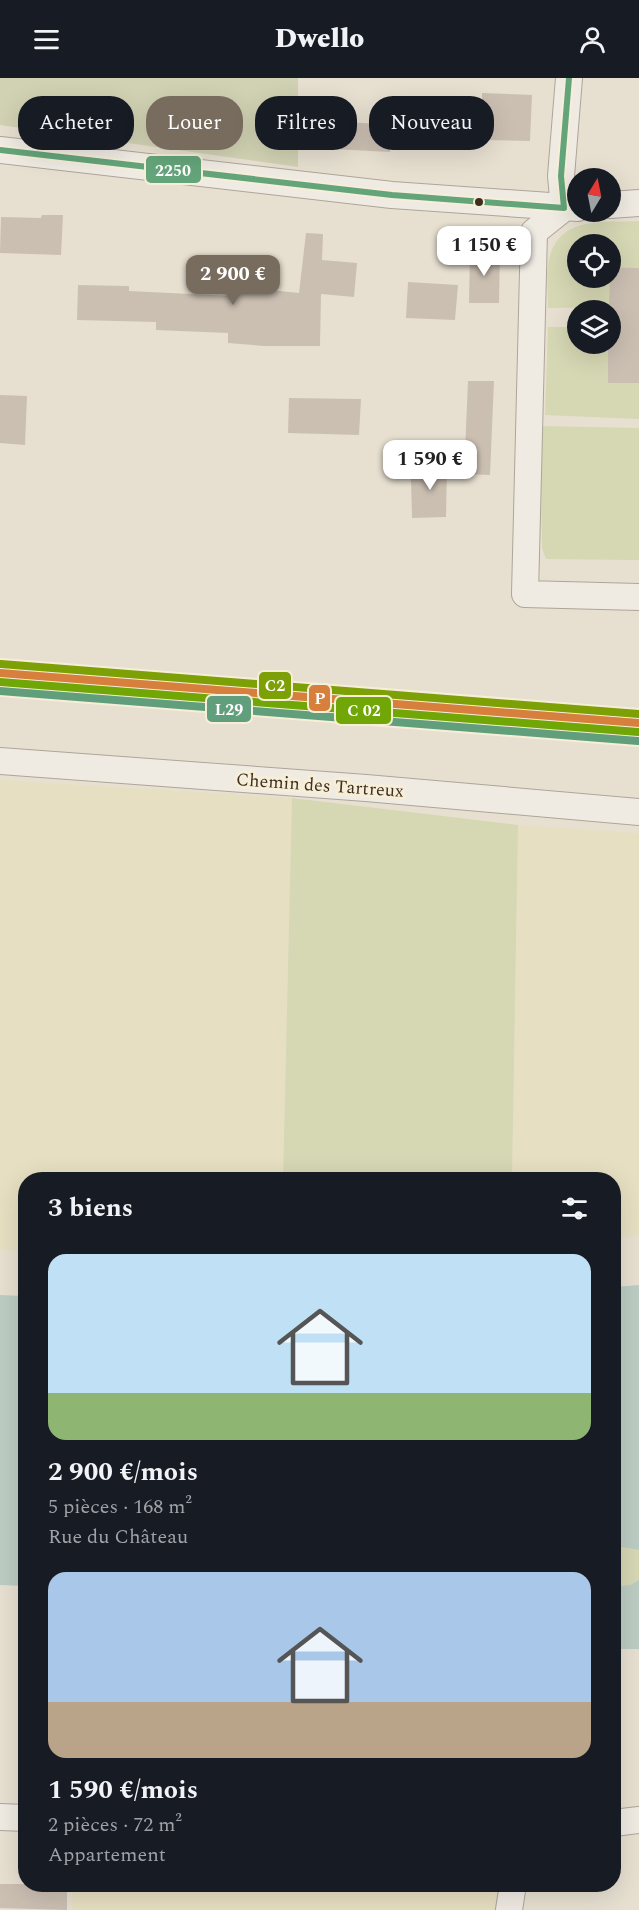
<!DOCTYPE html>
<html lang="fr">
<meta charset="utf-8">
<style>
:root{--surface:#171b24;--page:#242831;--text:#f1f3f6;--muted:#9ea1a6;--accent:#786c5e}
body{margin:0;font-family:Spectral,serif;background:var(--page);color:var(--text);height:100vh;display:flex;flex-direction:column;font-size:22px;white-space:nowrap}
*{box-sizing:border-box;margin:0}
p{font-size:20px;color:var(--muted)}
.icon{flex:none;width:33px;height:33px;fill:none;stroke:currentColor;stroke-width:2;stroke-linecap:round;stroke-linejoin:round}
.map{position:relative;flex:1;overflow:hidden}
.drawer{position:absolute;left:18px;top:1094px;width:603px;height:720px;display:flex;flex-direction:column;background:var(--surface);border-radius:24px;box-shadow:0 6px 24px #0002}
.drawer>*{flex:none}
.top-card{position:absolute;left:18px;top:18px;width:603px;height:54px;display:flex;gap:12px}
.needle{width:39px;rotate:10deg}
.controls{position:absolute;left:567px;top:90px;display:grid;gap:12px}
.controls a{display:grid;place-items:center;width:54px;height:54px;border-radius:50%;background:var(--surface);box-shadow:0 6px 24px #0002;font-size:30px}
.price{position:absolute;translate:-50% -51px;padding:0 14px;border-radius:12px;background:#fff;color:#222;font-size:20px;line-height:39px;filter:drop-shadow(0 2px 3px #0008)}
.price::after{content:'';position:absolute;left:50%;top:36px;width:18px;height:14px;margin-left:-9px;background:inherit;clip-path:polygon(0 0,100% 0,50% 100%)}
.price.selected{background:var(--accent);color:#fff}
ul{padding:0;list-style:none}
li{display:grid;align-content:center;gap:12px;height:318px;padding:0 30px}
li span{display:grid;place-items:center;height:186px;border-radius:18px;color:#555}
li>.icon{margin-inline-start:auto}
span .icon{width:108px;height:108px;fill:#fffc;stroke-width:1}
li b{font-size:26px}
h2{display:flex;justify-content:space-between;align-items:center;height:72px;padding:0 30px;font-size:26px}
.tag{padding:0 21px;border-radius:24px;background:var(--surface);box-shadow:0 6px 24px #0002;font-size:21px;line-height:54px}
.tag.selected{background:var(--accent);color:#fff}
header{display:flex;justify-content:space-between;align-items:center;height:78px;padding:0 30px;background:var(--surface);font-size:27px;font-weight:800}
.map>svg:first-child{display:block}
.farmland{fill:#e6dfc2}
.green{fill:#d6d7b3}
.cemetery{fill:#d1d1b3}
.water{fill:#bcccc2}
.building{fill:#cbbfb2}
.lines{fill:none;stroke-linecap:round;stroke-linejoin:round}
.street-casing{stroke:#ada599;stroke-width:28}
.street{stroke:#efebe3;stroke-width:26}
.bus-1-casing{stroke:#f7eed8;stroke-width:10}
.bus-1{stroke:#64a47a;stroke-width:6}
.rail-1-casing{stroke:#f7eed8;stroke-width:12}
.rail-2-casing{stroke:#f7eed8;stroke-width:12}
.rail-3-casing{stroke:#f7eed8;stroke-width:12}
.rail-4-casing{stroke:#f7eed8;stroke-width:12}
.rail-1{stroke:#d7803d;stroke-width:8}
.rail-2{stroke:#70a606;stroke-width:8}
.rail-3{stroke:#7ca006;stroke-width:8}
.rail-4{stroke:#619e7c;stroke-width:8}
.bus-dot{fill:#3d2e20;stroke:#f7eed8;stroke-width:2}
.labels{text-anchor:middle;stroke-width:6;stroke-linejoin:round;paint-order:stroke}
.street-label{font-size:18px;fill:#3d2e20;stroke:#f7eed8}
.line-badge{stroke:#f7eed8;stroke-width:2}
.badge-label{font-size:16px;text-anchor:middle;font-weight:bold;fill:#fff}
</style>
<header><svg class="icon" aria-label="menu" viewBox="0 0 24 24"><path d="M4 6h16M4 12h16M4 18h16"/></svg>Dwello<svg class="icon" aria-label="person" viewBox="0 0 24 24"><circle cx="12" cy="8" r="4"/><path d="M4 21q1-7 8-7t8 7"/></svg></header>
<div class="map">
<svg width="639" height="1832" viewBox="0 0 639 1832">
<rect width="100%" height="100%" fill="#e7e0d1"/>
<!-- farmland -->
<g class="farmland">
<path d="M 0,702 L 292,720 L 283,1101 L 26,1101 L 25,1173 L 0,1172 Z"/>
<path d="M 518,747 L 639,755 L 639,1157 L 614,1161 L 614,1101 L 512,1101 Z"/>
<rect x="72" y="1806" width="428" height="26"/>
</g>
<!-- green -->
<g class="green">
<path d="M 639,143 L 639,190 L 611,189 L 610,166 L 578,166 L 578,200 L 610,200 L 609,229 L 548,230 C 548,215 546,197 549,182 C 559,137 603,145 639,143 Z"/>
<path d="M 548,249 L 577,249 L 578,266 L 608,268 L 608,305 L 639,305 L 639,341 L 545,337 Z"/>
<path d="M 540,348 L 639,350 L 639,482 L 546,481 L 542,470 Z"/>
<path d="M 292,720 L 518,747 L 512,1101 L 283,1101 Z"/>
<path d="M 614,1468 L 639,1472 L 639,1502 L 630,1507 L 614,1508 Z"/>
</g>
<!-- cemetery -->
<path class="cemetery" d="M 0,0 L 298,0 L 298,89 L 0,47 Z"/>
<!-- water -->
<g class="water">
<path d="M 639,1207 L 639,1472 L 614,1468 L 614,1209 Z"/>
<path d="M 0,1217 L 25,1218 L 25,1508 L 0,1507 Z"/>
<path d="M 639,1502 L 639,1571 L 614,1571 L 614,1508 L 630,1507 Z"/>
</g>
<!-- building -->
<g class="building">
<path d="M 482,15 L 532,17 L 530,63 L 482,62 Z"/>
<path d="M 334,43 L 392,47 L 390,74 L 333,71 Z"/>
<path d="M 42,137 L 63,137 L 61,177 L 0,175 L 1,139 L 41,140 Z"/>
<path d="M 306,155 L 323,156 L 322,182 L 357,185 L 354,219 L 321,216 L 320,268 L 264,268 L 228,265 L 228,255 L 156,252 L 156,244 L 77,242 L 78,207 L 129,208 L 129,213 L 231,218 L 231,208 L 299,215 Z"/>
<path d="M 470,173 L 500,174 L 499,225 L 469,225 Z"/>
<path d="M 610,189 L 639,190 L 639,305 L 608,305 L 608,268 L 598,268 L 598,266 L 610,266 L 610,232 L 598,232 L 598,228 L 609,229 Z"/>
<path d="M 408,204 L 458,207 L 455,242 L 406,240 Z"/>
<path d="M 468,303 L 494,303 L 490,397 L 464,396 Z"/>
<path d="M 0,317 L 27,318 L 25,367 L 0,365 Z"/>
<path d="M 289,320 L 361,321 L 359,357 L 288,355 Z"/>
<path d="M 447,384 L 446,439 L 412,440 L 411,401 L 416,401 L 416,385 Z"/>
<path d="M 0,1806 L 67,1806 L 67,1832 L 0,1830 Z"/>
</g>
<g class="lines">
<!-- street casing -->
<g class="street-casing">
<g id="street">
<path d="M 0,72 L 392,117 L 578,130"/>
<path d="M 610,127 L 639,125"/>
<path d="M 564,130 L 534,154 L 525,516 L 639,519"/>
<path d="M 564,130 L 561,98 L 569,0"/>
<path d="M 0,683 L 366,710 L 639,734"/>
<path d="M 0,1739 L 26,1740"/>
<path d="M 614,1745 L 639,1742"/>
<path d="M 509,1832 L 513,1806"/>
</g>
</g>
<!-- street -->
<use href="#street" class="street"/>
<!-- bus-1 casing -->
<g class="bus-1-casing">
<path id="bus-1" d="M 0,72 L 392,117 L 564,130 L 561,98 L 569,0"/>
</g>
<!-- bus-1 -->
<use href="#bus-1" class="bus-1"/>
<!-- rail-1 casing -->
<g class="rail-1-casing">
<path id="rail-1" d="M 0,595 L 639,645"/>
</g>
<!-- rail-2 casing -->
<g class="rail-2-casing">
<path id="rail-2" d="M 0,604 L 638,654"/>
</g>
<!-- rail-3 casing -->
<g class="rail-3-casing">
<path id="rail-3" d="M 1,586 L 639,636"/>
</g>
<!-- rail-4 casing -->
<g class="rail-4-casing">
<path id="rail-4" d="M 0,613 L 638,663"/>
</g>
<!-- rail-1 -->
<use href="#rail-1" class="rail-1"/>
<!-- rail-2 -->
<use href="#rail-2" class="rail-2"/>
<!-- rail-3 -->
<use href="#rail-3" class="rail-3"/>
<!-- rail-4 -->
<use href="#rail-4" class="rail-4"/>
</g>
<!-- markers -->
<circle class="bus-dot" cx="479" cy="124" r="5"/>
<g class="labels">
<!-- street labels -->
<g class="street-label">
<text transform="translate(320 707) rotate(4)" y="6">Chemin des Tartreux</text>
</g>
</g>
<g class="line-badge">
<rect x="145" y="77" width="57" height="29" rx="6" fill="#64a47a"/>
<rect x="258" y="593" width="34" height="29" rx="6" fill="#7ca006"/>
<rect x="308" y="606" width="23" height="28" rx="6" fill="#d7803d"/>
<rect x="206" y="617" width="46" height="28" rx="6" fill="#619e7c"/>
<rect x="335" y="618" width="57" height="29" rx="6" fill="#70a606"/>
</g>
<g class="badge-label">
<text x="173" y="98">2250</text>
<text x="275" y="613">C2</text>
<text x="320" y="626">P</text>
<text x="229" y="637">L29</text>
<text x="364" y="638">C 02</text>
</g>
</svg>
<div class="controls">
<a><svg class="needle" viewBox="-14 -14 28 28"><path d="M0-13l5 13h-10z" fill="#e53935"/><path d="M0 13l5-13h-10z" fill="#9ea1a6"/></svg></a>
<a><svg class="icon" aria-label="locate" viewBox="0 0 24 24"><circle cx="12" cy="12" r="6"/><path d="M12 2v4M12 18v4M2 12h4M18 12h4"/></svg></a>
<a><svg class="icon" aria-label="layers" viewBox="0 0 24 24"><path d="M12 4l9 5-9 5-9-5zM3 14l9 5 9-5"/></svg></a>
</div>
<b class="price" style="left:484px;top:199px">1 150 €</b>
<b class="price selected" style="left:233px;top:228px">2 900 €</b>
<b class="price" style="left:430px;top:413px">1 590 €</b>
<div class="top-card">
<a class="tag">Acheter</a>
<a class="tag selected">Louer</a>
<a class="tag">Filtres</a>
<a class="tag">Nouveau</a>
</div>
<section class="drawer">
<h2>3 biens<svg class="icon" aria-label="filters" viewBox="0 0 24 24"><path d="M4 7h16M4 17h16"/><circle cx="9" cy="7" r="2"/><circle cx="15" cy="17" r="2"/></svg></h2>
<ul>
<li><span style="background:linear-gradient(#bfe0f5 75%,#8fb573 0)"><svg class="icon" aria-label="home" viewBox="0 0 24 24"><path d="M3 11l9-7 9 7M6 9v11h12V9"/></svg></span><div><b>2 900 €/mois</b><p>5 pièces · 168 m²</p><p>Rue du Château</p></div></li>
<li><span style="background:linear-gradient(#a9c7e8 70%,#b9a48a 0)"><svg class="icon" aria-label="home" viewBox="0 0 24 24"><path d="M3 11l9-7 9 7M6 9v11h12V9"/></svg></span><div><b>1 590 €/mois</b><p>2 pièces · 72 m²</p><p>Appartement</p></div></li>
</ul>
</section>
</div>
